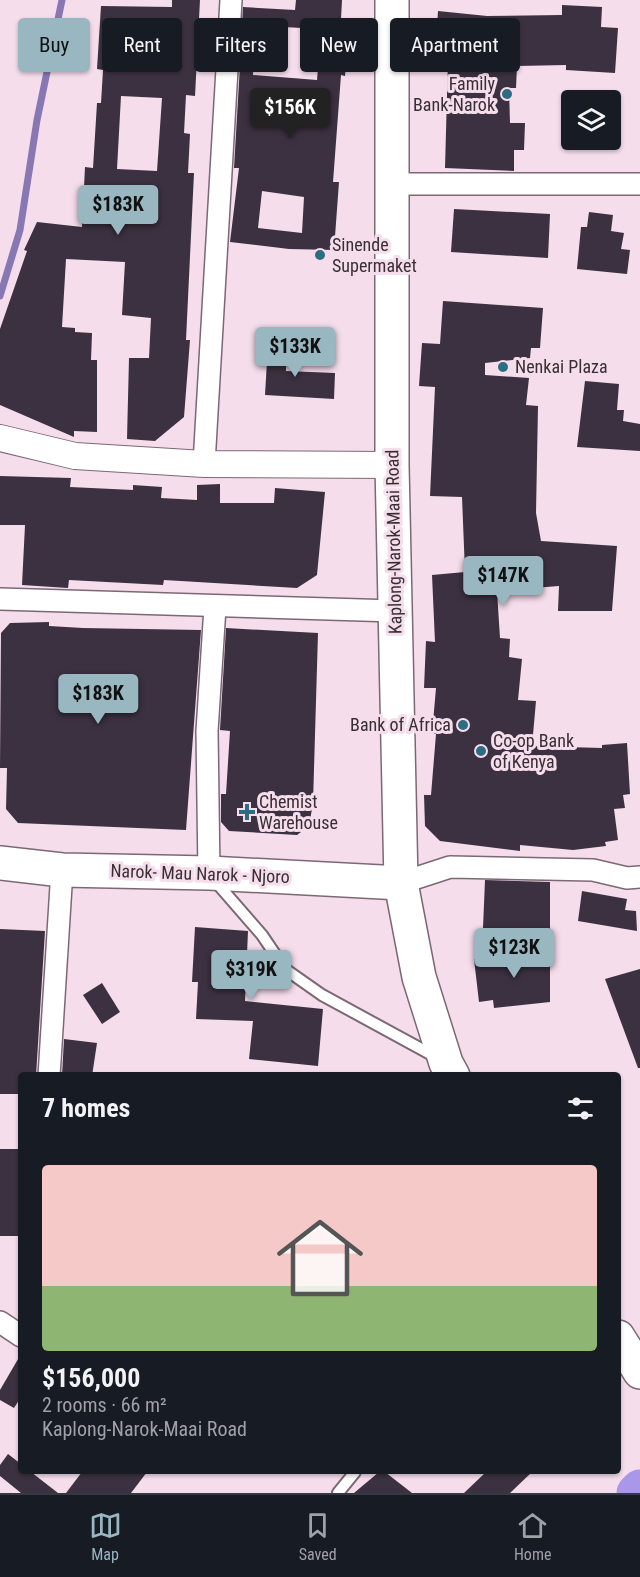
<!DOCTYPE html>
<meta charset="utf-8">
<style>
:root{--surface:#171b24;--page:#20242c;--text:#f1f3f6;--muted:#9ea1a6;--line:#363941;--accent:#99b7c1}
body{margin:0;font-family:"Roboto Condensed",sans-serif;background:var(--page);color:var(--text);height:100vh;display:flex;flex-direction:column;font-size:22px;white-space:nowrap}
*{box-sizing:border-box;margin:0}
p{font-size:20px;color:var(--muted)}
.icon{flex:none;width:33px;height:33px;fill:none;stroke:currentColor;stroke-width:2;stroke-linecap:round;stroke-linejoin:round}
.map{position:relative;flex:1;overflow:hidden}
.drawer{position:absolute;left:18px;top:1072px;width:603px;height:402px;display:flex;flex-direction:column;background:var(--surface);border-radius:6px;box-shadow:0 2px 4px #0004}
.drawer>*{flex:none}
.top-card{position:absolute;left:18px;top:18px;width:604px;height:54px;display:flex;gap:12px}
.fabs{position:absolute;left:561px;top:90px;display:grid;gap:12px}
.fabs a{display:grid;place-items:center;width:60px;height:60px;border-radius:6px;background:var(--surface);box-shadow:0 2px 4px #0004;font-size:30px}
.price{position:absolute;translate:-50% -51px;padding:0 14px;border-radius:6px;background:var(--accent);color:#111;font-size:20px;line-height:39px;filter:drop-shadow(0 2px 3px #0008)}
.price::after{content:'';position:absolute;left:50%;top:36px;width:18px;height:14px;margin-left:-9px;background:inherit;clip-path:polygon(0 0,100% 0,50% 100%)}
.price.on{background:#222;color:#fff}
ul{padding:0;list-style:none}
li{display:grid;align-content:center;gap:12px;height:318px;padding:0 24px}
li span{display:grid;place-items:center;height:186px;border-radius:6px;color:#555}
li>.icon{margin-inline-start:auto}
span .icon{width:108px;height:108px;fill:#fffc;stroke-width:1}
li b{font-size:26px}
h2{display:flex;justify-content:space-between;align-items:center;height:72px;padding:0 24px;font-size:26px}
.tag{padding:0 21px;border-radius:6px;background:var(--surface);box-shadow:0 2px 4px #0004;font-size:21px;line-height:54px}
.tag.on{background:var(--accent);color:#111}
.menu{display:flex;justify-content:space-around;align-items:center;height:84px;border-top:2px solid var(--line);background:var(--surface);font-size:16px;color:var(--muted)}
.menu a{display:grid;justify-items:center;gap:3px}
.menu .on{color:var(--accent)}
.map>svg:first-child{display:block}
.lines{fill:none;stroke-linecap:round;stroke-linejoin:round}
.stream{stroke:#8778b3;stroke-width:7}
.river{stroke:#a998e9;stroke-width:39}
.building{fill:#3c3141;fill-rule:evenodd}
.service-casing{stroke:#7c6875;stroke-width:14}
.minor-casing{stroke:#7c6875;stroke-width:24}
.tertiary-casing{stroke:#7c6875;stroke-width:28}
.trunk-casing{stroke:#7c6875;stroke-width:36}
.service{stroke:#fff;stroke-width:10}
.minor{stroke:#fff;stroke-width:21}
.tertiary{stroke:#fff;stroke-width:26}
.trunk{stroke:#fff;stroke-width:33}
.poi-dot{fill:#2d6d81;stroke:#f5ddec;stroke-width:2}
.labels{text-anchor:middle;stroke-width:6;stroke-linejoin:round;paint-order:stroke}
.poi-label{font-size:18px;fill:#382f35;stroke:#f5ddec;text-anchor:start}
.street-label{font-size:18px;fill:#382f35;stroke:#f5ddec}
</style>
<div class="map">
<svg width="640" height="1493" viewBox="0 0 640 1493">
<rect width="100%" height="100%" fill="#f5ddec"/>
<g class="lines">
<!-- stream -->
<path class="stream" d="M 0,296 L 20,230 L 37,120 L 62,0"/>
<!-- river -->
<path class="river" d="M 636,1493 L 640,1489"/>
</g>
<!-- building -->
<g class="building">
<path d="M 172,0 L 200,0 L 195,96 L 186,95 L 184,133 L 190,134 L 188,173 L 194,173 L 186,340 L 190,340 L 184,417 L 155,441 L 127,439 L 129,358 L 149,358 L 151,318 L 122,315 L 125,262 L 66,259 L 62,327 L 75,328 L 75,332 L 92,333 L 91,360 L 97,360 L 97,432 L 74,431 L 74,437 L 0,405 L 0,329 L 27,251 L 24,250 L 37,222 L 82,227 L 85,167 L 93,168 L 97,103 L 101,103 L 103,70 L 97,69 L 101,6 L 172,7 ZM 121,96 L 162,98 L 157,171 L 117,169 Z"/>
<path d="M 296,0 L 342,0 L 340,38 L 348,39 L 345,76 L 341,75 L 333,182 L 339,182 L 334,250 L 289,249 L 230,242 L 239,168 L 234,168 L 241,48 L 254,48 L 253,75 L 317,80 L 321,29 L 242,25 L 243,7 L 295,10 ZM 262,191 L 304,197 L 302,233 L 258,228 Z"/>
<path d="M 562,5 L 602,7 L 601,27 L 618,28 L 615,73 L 566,70 L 566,65 L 517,66 L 516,88 L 509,88 L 510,123 L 525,123 L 524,150 L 514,150 L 514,171 L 445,168 L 448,58 L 435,58 L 438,11 L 487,16 L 562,15 Z"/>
<path d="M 454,209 L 550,214 L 548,258 L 451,252 Z"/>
<path d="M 589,212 L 613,215 L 611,231 L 624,233 L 621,249 L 630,250 L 627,274 L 577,269 L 581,227 L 587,227 Z"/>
<path d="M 443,301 L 543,308 L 540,348 L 531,348 L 530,358 L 485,363 L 485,375 L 529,378 L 526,405 L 538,406 L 536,513 L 541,541 L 617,546 L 612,611 L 558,611 L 559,586 L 497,591 L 500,638 L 510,639 L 509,657 L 522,659 L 518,700 L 536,701 L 532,746 L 602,748 L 602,745 L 627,743 L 630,794 L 623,795 L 625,808 L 614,809 L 618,840 L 605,842 L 606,846 L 573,850 L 520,845 L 520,851 L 440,841 L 425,826 L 424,795 L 431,795 L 436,734 L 432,734 L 436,688 L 424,688 L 426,641 L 435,642 L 432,575 L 465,572 L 462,497 L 430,496 L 435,387 L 419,386 L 422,343 L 440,344 Z"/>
<path d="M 268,344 L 287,345 L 286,371 L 335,373 L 334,399 L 265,395 Z"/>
<path d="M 585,381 L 619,384 L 617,410 L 624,410 L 623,421 L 640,424 L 640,451 L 577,447 Z"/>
<path d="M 0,476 L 71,478 L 70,487 L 133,490 L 133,485 L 162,487 L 161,498 L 197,500 L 197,485 L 220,484 L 220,503 L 274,503 L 275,488 L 325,492 L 317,575 L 297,588 L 164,580 L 163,585 L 69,580 L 68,588 L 22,585 L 25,525 L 0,525 Z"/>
<path d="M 49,622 L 49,626 L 83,628 L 201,630 L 186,830 L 18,823 L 6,809 L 7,768 L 0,768 L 1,633 L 10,623 Z"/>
<path d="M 226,628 L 318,633 L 313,803 L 309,826 L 297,835 L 229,831 L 221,822 L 221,794 L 226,794 L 230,731 L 220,730 Z"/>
<path d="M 485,880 L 550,882 L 550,930 L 483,928 Z"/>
<path d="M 582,891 L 627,899 L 625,910 L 636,911 L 637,931 L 578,921 Z"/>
<path d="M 195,927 L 248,931 L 245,1001 L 323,1009 L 318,1066 L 249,1059 L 253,1021 L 196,1019 L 198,982 L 192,982 Z"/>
<path d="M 0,929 L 45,931 L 36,1076 L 21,1076 L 21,1094 L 0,1094 Z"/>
<path d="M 550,951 L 550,1002 L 494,1008 L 493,1000 L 479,1002 L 474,959 Z"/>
<path d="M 640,969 L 640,1068 L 638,1068 L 605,979 Z"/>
<path d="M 102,983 L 120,1012 L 102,1024 L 83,995 Z"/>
<path d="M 64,1039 L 97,1043 L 92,1076 L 62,1076 Z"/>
<rect x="0" y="1149" width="21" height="87"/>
<path d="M 21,1354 L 21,1397 L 14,1408 L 0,1400 L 0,1390 Z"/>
<path d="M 8,1454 L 21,1464 L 21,1472 L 31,1472 L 58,1493 L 21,1493 L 0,1476 L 0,1465 Z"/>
<path d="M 82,1472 L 147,1472 L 131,1493 L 66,1493 Z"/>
<path d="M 379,1472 L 385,1472 L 412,1493 L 354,1493 Z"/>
<path d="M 486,1472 L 532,1472 L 510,1493 L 464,1493 Z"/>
</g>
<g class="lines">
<!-- service casing -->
<g class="service-casing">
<g id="service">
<path d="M 215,881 L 262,935 L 285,969 L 322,995 L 436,1057"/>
<path d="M 338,1493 L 355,1472"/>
</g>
</g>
<!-- minor casing -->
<g class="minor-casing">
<g id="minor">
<path d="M 390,184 L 640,184"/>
<path d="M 204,464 L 231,0"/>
<path d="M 0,599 L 395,611"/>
<path d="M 209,873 L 207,731 L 215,607"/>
<path d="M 401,883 L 450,867 L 593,870 L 627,878 L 640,877"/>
<path d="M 49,1076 L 62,870"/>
<path d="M 0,1322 L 21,1336"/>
</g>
</g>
<!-- tertiary casing -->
<g class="tertiary-casing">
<path id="tertiary" d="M 0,438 L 75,456 L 204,464 L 392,465"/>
</g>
<!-- trunk casing -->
<g class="trunk-casing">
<g id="trunk">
<path d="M 392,0 L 392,465 L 401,883 L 419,977 L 446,1063 L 453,1076"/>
<path d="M 0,863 L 62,870 L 209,873 L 401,883"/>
<path d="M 618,1337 L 640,1372"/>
</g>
</g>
<!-- service -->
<use href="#service" class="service"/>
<!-- minor -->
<use href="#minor" class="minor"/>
<!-- tertiary -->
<use href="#tertiary" class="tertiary"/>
<!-- trunk -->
<use href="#trunk" class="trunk"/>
</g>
<!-- markers -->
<g class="poi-dot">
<circle cx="507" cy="94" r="6"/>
<circle cx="320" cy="255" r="6"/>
<circle cx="503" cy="367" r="6"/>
<circle cx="463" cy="725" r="6"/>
<circle cx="481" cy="751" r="6"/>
<path d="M244 803h6v6h6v6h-6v6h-6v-6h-6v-6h6z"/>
</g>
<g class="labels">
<!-- poi labels -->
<g class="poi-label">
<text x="495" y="90" text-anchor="end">Family<tspan x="495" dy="21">Bank-Narok</tspan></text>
<text x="332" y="251">Sinende<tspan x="332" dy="21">Supermaket</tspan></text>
<text x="515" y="373">Nenkai Plaza</text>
<text x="451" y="731" text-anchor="end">Bank of Africa</text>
<text x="493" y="747">Co-op Bank<tspan x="493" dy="21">of Kenya</tspan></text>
<text x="259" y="808">Chemist<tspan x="259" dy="21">Warehouse</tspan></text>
</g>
<!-- street labels -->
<g class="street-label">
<text transform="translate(394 542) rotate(-91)" y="6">Kaplong-Narok-Maai Road</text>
<text transform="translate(200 874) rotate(2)" y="6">Narok- Mau Narok - Njoro</text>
</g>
</g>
</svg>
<div class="fabs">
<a><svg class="icon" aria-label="layers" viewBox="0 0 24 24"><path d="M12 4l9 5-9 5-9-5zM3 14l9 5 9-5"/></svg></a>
</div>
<b class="price on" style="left:290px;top:139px">$156K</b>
<b class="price" style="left:118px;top:236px">$183K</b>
<b class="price" style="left:295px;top:378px">$133K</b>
<b class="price" style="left:503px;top:607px">$147K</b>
<b class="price" style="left:98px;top:725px">$183K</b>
<b class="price" style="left:514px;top:979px">$123K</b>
<b class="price" style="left:251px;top:1001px">$319K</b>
<div class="top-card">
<a class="tag on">Buy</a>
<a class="tag">Rent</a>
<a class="tag">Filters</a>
<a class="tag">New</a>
<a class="tag">Apartment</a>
</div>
<section class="drawer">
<h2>7 homes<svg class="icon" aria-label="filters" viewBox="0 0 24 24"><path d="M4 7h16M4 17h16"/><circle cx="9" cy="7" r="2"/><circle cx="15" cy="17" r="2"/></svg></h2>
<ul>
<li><span style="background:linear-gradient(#f6c9c9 65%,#8fb573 0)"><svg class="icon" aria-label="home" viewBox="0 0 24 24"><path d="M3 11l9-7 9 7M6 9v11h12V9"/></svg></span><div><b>$156,000</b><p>2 rooms · 66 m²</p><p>Kaplong-Narok-Maai Road</p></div></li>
</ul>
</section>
</div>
<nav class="menu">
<a class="on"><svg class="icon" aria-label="map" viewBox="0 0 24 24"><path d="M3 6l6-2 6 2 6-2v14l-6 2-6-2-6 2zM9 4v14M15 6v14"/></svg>Map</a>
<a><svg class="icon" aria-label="saved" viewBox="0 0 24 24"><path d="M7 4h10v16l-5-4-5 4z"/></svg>Saved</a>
<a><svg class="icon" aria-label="home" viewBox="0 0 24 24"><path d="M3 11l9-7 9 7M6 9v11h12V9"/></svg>Home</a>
</nav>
